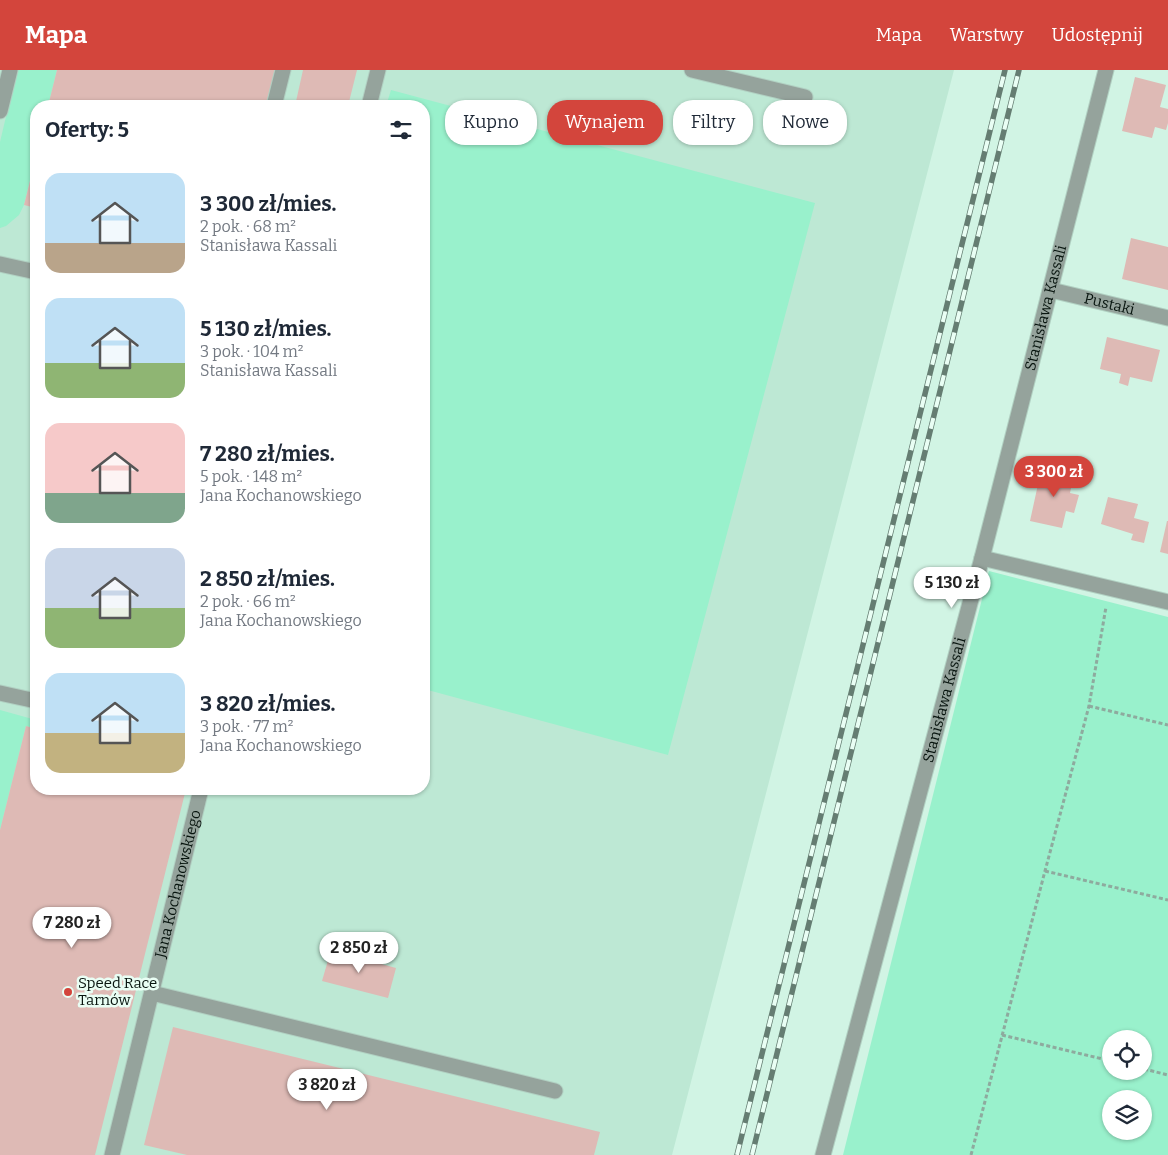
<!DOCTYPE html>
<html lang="pl">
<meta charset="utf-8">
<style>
:root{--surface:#fff;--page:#f2f2f3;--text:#1f2937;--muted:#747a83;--accent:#d3453c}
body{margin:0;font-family:Bitter,serif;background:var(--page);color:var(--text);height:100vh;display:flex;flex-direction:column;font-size:19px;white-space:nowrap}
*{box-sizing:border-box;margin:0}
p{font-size:16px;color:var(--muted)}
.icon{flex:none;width:28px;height:28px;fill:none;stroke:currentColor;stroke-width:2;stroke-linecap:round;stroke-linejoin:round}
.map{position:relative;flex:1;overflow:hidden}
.sheet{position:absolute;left:30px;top:30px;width:400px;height:695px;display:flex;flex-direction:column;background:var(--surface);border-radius:20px;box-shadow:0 1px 4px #0004}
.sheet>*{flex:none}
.banner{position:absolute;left:445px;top:30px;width:475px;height:45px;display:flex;gap:10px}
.buttons{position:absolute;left:1102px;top:960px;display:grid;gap:10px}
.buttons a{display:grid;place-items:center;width:50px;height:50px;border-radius:50%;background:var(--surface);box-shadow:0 1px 4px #0004;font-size:25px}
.price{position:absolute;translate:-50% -42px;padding:0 11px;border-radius:18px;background:#fff;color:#222;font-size:16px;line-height:32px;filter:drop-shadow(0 1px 2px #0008)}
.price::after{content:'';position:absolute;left:50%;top:30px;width:15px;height:11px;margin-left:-8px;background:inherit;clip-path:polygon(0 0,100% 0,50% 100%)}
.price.on{background:var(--accent);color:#fff}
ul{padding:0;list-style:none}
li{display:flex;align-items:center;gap:15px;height:125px;padding:0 15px}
li span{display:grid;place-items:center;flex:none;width:140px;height:100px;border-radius:15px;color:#555}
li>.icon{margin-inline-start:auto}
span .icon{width:60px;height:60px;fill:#fffc;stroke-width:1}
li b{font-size:21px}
h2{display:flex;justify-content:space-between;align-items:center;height:60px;padding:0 15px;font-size:21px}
.tag{padding:0 18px;border-radius:20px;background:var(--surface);box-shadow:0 1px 4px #0004;font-size:18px;line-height:45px}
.tag.on{background:var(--accent);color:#fff}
header{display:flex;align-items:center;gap:30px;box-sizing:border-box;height:70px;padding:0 25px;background:var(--accent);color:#fff}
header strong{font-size:24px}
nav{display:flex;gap:28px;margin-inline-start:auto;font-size:18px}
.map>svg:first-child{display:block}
.built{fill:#bde8d4;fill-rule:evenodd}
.green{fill:#99f1cc;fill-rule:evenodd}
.building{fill:#debab5}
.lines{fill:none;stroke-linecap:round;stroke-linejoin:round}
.minor-casing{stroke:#b1d0c2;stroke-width:17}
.path{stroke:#8eaa9e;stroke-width:3;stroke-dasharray:4 2.5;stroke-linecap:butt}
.minor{stroke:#95a39c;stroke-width:15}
.rail-casing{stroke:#657d72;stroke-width:5.5}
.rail{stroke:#e9fef4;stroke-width:4;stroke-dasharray:11;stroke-linecap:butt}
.poi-dot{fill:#d3453c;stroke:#e9fef4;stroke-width:2}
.labels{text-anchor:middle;stroke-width:5;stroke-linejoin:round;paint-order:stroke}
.street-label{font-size:15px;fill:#08150f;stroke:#e9fef4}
.poi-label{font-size:15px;fill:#08150f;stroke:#e9fef4;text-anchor:start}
</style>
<header>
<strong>Mapa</strong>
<nav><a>Mapa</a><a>Warstwy</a><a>Udostępnij</a></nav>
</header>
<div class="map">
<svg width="1168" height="1085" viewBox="0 0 1168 1085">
<rect width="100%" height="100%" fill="#d1f4e4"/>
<!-- built -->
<path class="built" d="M 0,0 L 954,0 L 672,1085 L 0,1085 ZM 36,36 L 424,36 L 424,719 L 36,719 Z"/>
<!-- green -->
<g class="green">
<path d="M 17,0 L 57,0 L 48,36 L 36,36 L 36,85 L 24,135 L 19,145 L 6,156 L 0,158 L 0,72 Z"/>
<path d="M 391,20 L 815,133 L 668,685 L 424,619 L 424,36 L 386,36 Z"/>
<path d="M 989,501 L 1168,547 L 1168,1085 L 843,1085 ZM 1111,969 L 1144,969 L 1144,1001 L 1111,1001 ZM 1111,1029 L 1144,1029 L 1144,1061 L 1111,1061 Z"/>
<path d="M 0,640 L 36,650 L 36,659 L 26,656 L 0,760 Z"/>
</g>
<!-- building -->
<g class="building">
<path d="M 57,0 L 277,0 L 268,36 L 48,36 Z"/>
<path d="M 303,0 L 357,0 L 348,36 L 295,36 Z"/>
<path d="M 1135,7 L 1166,15 L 1160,37 L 1168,39 L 1168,53 L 1166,60 L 1155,57 L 1152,68 L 1122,61 Z"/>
<path d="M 36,87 L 36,138 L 24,135 Z"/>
<path d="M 1131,168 L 1168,177 L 1168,220 L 1122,209 Z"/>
<path d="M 1107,267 L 1160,280 L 1152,312 L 1130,307 L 1128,316 L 1119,313 L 1121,304 L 1100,299 Z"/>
<path d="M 1042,396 L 1074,404 L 1070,423 L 1079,425 L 1074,443 L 1066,441 L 1062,458 L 1030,451 Z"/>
<path d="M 1108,427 L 1138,434 L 1134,448 L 1149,452 L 1144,473 L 1131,470 L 1133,464 L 1101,454 Z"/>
<path d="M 1167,451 L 1168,451 L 1168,484 L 1160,482 Z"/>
<path d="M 26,656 L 36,659 L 36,719 L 186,719 L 95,1085 L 0,1085 L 0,760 Z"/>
<path d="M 331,880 L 396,898 L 388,928 L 322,911 Z"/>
<path d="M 173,957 L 600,1062 L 594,1085 L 187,1085 L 144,1075 Z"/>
</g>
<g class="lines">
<!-- minor casing -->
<g class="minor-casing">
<g id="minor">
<path d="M 692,0 L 805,27"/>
<path d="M 274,36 L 283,0"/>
<path d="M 369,36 L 378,0"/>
<path d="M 0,41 L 10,0"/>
<path d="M 0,194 L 36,202"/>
<path id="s1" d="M 1051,220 L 1168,248"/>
<path d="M 982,488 L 1168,532"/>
<path d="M 0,623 L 36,631"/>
<path d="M 152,923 L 555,1021"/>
<path id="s2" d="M 112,1085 L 201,719"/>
<path id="s3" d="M 823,1085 L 982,488 L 1106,0"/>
</g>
</g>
<!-- path -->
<g class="path">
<path d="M 1089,636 L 1168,655"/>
<path d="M 1045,801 L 1168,830"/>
<path d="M 1002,965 L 1111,991"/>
<path d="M 1144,999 L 1168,1005"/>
<path d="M 971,1085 L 1045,801 L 1089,636 L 1106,537"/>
</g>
<!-- minor -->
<use href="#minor" class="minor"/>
<!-- rail casing -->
<g class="rail-casing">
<g id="rail">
<path d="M 737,1085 L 1005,0"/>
<path d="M 752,1085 L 1019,0"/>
</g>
</g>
<!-- rail -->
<use href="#rail" class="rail"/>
</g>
<!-- markers -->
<circle class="poi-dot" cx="68" cy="922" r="5"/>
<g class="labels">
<!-- street labels -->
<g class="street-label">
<text dy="5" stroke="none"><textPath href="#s1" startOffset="60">Pustaki</textPath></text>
<text dy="5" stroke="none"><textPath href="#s3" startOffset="876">Stanisława Kassali</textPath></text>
<text dy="5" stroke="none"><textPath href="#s3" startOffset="471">Stanisława Kassali</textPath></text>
<text dy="5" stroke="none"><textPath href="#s2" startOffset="279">Jana Kochanowskiego</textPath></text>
</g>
<!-- poi labels -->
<g class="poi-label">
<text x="78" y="918">Speed Race<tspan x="78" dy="17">Tarnów</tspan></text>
</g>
</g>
</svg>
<div class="buttons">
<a><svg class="icon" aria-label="locate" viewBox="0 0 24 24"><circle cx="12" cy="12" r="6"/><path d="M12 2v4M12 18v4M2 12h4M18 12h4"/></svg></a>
<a><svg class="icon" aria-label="layers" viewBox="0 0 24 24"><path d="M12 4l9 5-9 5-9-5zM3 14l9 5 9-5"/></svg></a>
</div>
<b class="price on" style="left:1054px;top:428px">3 300 zł</b>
<b class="price" style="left:952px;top:539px">5 130 zł</b>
<b class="price" style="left:72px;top:879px">7 280 zł</b>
<b class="price" style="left:359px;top:904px">2 850 zł</b>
<b class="price" style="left:327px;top:1041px">3 820 zł</b>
<div class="banner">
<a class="tag">Kupno</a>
<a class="tag on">Wynajem</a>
<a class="tag">Filtry</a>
<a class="tag">Nowe</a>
</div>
<section class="sheet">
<h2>Oferty: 5<svg class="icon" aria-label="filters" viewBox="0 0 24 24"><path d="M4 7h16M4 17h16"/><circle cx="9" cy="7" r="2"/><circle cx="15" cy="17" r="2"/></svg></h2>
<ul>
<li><span style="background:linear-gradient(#bfe0f5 70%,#b9a48a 0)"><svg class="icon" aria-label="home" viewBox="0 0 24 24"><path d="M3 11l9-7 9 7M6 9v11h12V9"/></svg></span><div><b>3 300 zł/mies.</b><p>2 pok. · 68 m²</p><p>Stanisława Kassali</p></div></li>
<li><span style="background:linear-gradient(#bfe0f5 65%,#8fb573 0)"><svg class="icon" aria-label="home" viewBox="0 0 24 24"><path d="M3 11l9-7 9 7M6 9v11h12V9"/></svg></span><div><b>5 130 zł/mies.</b><p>3 pok. · 104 m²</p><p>Stanisława Kassali</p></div></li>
<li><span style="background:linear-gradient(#f6c9c9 70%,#7fa58c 0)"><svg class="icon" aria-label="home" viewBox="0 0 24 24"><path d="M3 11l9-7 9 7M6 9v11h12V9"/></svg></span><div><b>7 280 zł/mies.</b><p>5 pok. · 148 m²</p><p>Jana Kochanowskiego</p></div></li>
<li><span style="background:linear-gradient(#c9d6e8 60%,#8fb573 0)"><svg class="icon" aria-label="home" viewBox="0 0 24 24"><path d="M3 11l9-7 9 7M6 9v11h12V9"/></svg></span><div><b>2 850 zł/mies.</b><p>2 pok. · 66 m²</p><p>Jana Kochanowskiego</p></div></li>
<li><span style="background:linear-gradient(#bfe0f5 60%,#c2b280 0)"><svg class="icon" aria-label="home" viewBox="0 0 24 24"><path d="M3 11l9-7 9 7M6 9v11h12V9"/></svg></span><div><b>3 820 zł/mies.</b><p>3 pok. · 77 m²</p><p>Jana Kochanowskiego</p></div></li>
</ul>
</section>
</div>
